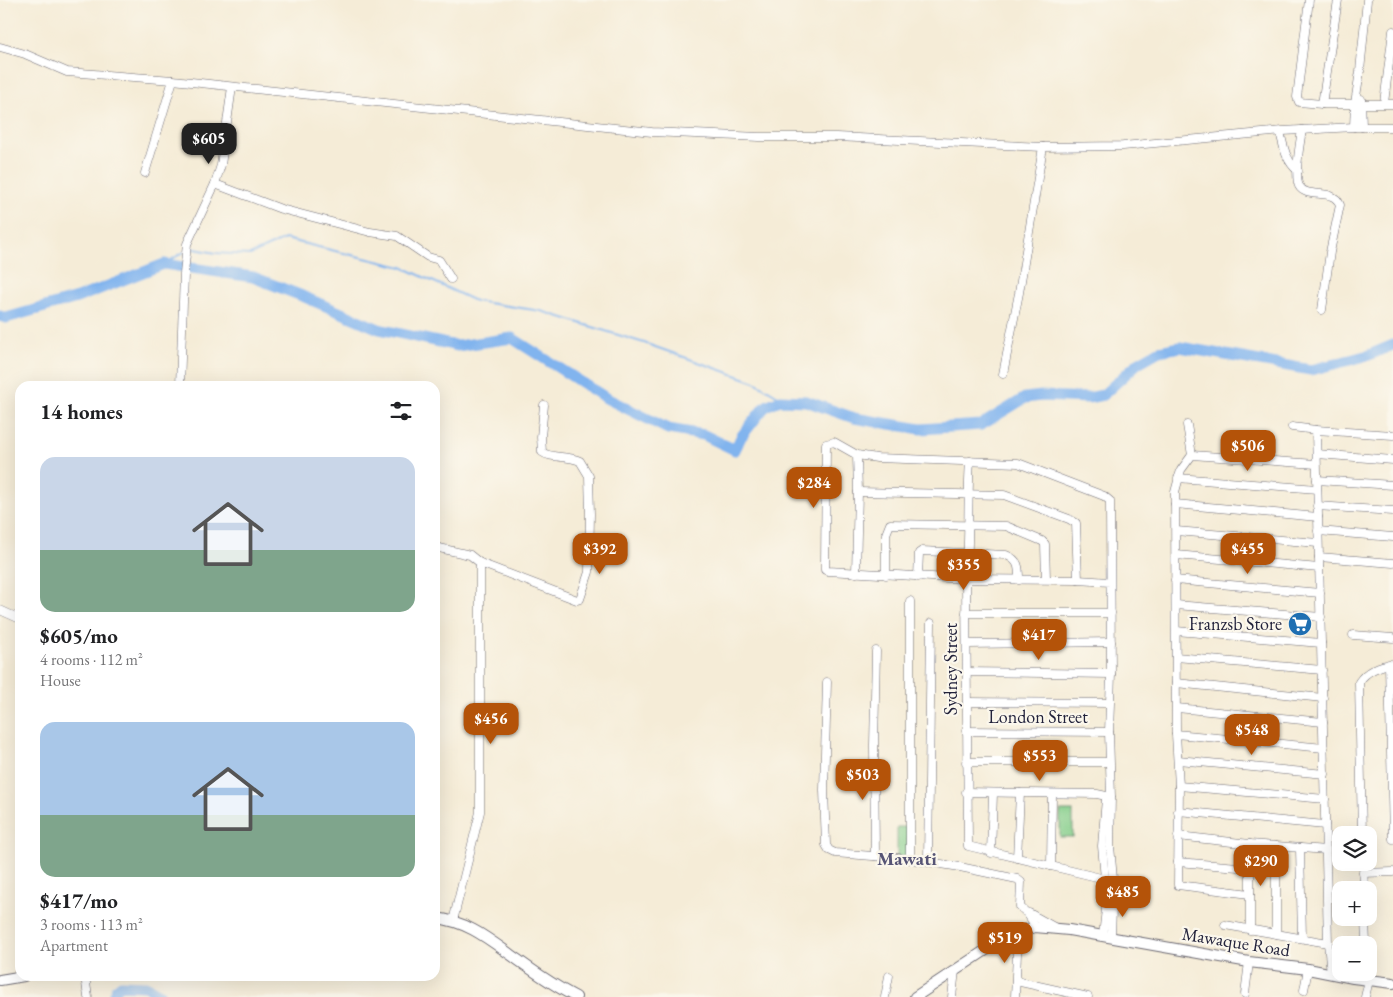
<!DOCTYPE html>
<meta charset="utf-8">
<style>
:root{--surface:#fff;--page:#f6f6f6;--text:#202124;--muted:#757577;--accent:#b45309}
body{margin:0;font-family:"EB Garamond",serif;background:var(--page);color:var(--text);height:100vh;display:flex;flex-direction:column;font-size:19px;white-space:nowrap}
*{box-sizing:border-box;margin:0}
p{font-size:16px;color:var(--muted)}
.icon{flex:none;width:28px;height:28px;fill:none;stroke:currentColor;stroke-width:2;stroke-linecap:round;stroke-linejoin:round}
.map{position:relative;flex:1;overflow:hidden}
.details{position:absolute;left:15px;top:381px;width:425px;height:600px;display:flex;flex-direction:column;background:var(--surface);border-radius:15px;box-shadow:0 5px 20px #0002}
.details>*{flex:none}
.fabs{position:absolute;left:1332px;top:826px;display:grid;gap:10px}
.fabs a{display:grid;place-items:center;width:45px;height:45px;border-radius:10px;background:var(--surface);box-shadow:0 5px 20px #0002;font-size:25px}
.price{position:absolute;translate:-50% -42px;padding:0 11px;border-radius:10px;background:var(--accent);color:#fff;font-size:16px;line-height:32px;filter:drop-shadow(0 1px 2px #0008)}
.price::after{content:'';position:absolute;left:50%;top:30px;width:15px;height:11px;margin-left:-8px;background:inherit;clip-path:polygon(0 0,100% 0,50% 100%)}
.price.active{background:#222;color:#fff}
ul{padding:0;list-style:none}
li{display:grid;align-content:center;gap:10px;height:265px;padding:0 25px}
li span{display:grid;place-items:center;height:155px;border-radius:15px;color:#555}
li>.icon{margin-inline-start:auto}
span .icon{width:90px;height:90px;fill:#fffc;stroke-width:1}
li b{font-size:21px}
h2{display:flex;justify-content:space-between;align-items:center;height:60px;padding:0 25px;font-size:21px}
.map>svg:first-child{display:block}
.green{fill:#85ce8b;stroke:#547863}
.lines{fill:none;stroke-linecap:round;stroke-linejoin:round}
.stream{stroke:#81b4ee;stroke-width:2}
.river{stroke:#81b4ee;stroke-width:11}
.minor-casing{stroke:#6c6972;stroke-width:9}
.major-casing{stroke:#6c6972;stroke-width:12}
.minor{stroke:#fff;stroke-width:8}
.major{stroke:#fff;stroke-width:10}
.labels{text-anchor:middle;stroke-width:4.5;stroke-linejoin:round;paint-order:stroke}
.poi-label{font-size:18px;fill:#22223b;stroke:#fbf7ec;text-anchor:end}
.street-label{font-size:18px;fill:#22223b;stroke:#fbf7ec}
.neighbourhood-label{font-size:19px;font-weight:bold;fill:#565475;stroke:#fbf7ec}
</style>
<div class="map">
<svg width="1393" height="997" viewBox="0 0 1393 997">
<rect width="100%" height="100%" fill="#fbf7ec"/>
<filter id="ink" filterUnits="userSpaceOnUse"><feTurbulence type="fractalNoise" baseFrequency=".02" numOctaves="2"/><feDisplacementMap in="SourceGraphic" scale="10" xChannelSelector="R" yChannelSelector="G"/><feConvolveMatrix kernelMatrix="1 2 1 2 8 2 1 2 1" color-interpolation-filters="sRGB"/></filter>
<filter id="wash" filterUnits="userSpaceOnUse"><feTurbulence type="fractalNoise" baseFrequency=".0096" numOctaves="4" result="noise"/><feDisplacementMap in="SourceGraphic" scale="20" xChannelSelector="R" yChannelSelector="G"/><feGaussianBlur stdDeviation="1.12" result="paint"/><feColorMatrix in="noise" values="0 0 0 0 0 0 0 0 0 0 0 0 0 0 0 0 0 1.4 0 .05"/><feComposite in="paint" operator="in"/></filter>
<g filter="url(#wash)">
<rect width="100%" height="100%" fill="#f5ecd7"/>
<!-- green -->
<g class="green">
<rect x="1060" y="811" width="13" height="26"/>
<rect x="897" y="827" width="11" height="30"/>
</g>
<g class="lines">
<!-- stream -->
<g class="stream">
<path d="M 190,248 L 216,253 L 250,255 L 285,239 L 402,267 L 475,301 L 541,311 L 644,343 L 755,382 L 783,399"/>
<path d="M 164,264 L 184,252"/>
</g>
<!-- river -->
<g class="river">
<path d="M 0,316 L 6,318 L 77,298 L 164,264 L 253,277 L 302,296 L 379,329 L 457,346 L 512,338 L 606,398 L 668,429 L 704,435 L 735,450 L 741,437 L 763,409 L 768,405 L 780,400 L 806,401 L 854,418 L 921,429 L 981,425 L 1025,398 L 1042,396 L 1088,398 L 1103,395 L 1138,363 L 1159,351 L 1180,347 L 1311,370 L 1369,355 L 1393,345"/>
<path d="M 113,997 L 116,989 L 121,985 L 146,986 L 159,993 L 160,997"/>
</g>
</g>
</g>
<g filter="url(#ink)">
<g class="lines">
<!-- minor casing -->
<g class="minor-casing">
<g id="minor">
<path d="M 1309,0 L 1297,97 L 1299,102 L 1322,104"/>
<path d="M 1338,0 L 1322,104 L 1393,104"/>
<path d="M 0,47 L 25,54 L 67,72 L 173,80 L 652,132 L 759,137 L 837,137 L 1043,147 L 1123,146 L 1283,131 L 1354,127 L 1393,127"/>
<path d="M 1361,99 L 1362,127"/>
<path d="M 1384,103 L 1393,31"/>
<path d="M 1354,127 L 1355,103 L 1360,71 L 1367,0"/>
<path d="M 1302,130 C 1300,142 1294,176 1299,186 C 1307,200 1334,187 1340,205 L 1330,252 L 1322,310"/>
<path d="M 1280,132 C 1284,147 1285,160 1298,171"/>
<path d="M 145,173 L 173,80"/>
<path d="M 215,184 L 281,209 L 370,232 L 397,236 L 428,257 L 439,260 L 451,279"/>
<path d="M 1003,374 L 1019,293 L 1043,147"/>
<path d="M 180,386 L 184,274 L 187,244 L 215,184 L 221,165 L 232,87"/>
<path d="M 1187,425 L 1192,455"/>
<path d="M 1292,427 L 1316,430 L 1328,943 L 1331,973"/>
<path d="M 1316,430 L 1393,435"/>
<path d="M 1317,454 L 1393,460"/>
<path d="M 970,461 C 967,501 970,540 966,579 L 968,846 L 1105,879 L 1113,879"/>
<path d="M 1178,478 L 1317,489"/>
<path d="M 1317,480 L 1393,485"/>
<path d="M 858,492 L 1004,495 L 1069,519 L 1076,523 L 1078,580"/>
<path d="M 1175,504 L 1318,517"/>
<path d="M 1317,506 L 1393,511"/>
<path d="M 1176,531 L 1318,543"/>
<path d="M 1318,531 L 1393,537"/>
<path d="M 435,547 L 470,555 L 480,563 L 577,600 L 580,599 L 589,572 L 590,514 L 589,476 L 580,461 C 568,455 551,459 542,452 L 541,437 L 544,405"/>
<path d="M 1176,555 L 1319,568"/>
<path d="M 1319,557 L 1393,563"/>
<path d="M 856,573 L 858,492 L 857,455"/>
<path d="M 886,575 L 886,534 L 890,524 L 1006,526 L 1042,541 L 1045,544 L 1046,579"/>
<path d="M 918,577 L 919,553 L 922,551 L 1006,555 C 1019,560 1019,567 1019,580"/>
<path d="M 1175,580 L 1320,593"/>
<path d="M 1110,582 L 1078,580 L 966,579 L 828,571 L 825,570 L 826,444 L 834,442 L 857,455 L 877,458 L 1018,463 L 1104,496 L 1110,501 L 1111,674 L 1109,732 L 1111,797 L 1110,846 L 1113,879 L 1111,937"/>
<path d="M 910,601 L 910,859 L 960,867 L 1017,879 L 1021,882 L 1020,907 C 1028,913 1031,918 1035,927"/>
<path d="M 1176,605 L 1321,617"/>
<path d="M 0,610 L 20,619"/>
<path d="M 966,613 L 1111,613"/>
<path d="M 1176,631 L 1321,643"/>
<path d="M 1353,635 L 1393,638"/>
<path d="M 968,644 L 1111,642"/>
<path d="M 1176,657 L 1322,670"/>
<path d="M 1389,664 L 1393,839"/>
<path d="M 967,672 L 1111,674"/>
<path d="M 827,682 L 824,790 L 826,845 L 829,850 L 835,853 L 910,859"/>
<path d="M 1176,683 L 1323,698"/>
<path d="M 967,702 L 1109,703"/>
<path d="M 1177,708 L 1323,722"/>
<path d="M 966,731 L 1109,732"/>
<path d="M 1176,734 L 1324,748"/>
<path d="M 1178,760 L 1325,774"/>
<path d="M 966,762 L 1109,762"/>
<path d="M 1179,786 L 1325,799"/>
<path d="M 966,792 L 1097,794 L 1111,797"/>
<path d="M 1178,811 L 1325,825"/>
<path d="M 1362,835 L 1359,682 C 1366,671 1380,665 1393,664"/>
<path d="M 1178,836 L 1250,844 L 1326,850"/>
<path d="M 1250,844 L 1250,930"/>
<path d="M 1276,846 L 1276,934"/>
<path d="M 1300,848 L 1302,938"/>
<path d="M 991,853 L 993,793"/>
<path d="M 875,856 L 874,745 L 876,651"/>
<path d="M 1017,858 L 1020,793"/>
<path d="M 928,862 L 931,623"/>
<path d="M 1178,862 L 1250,868"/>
<path d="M 1363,862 L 1364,890"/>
<path d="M 1051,866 L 1052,794"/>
<path d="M 1363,873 L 1393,872"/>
<path d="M 1250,894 L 1178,885 L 1179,786 L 1176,734 L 1175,492 L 1181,470 L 1192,455 L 1316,464"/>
<path d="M 1029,913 L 1054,927"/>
<path d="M 1365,918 L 1366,945"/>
<path d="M 453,921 L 480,812 L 480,563"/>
<path d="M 1225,925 L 1328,943"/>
<path d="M 1103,936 L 1107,900 L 1102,846 L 1106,799"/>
<path d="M 85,976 L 88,997"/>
<path d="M 1016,981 L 1088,997"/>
<path d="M 1304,990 L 1308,969"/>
<path d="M 1245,994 L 1249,962"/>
<path d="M 885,997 L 889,976"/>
<path d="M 952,997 L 955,970"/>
<path d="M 1015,997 L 1018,932"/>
<path d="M 1365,997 L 1369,980 L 1368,972"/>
</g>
</g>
<!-- major casing -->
<g class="major-casing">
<g id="major">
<path d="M 435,918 C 466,921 486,937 511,955 C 532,970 552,985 576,997"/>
<path d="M 0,980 L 24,976"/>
<path d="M 915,997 L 995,944 L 1018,932 L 1035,927 L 1069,930 L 1249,962 L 1308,969 L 1353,978 L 1393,983"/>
</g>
</g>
<!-- minor -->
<use href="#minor" class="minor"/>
<!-- major -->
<use href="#major" class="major"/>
</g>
</g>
<!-- icons -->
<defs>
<g id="supermarket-disc" transform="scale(1.25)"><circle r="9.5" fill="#1f6fb2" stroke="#fbf7ec"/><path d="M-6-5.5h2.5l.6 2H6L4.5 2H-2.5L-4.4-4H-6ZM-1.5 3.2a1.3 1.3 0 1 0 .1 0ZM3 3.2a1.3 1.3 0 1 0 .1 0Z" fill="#fff"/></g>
</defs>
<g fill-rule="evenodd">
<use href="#supermarket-disc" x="1300" y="624"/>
</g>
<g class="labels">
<!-- poi labels -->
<g class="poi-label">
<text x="1282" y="630">Franzsb Store</text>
</g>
<!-- street labels -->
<g class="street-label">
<text transform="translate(951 669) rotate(-90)" y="6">Sydney Street</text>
<text x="1038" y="723">London Street</text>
<text transform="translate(1236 942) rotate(9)" y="6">Mawaque Road</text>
</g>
<!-- neighbourhood labels -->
<g class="neighbourhood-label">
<text x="907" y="865">Mawati</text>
</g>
</g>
</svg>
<div class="fabs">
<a><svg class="icon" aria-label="layers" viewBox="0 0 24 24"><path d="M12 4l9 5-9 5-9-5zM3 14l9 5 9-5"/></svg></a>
<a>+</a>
<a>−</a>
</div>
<b class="price active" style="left:209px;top:165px">$605</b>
<b class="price" style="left:1248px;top:472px">$506</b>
<b class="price" style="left:814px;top:509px">$284</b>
<b class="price" style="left:600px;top:575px">$392</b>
<b class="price" style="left:1248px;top:575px">$455</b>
<b class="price" style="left:964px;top:591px">$355</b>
<b class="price" style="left:1039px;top:661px">$417</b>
<b class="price" style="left:491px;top:745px">$456</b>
<b class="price" style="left:1252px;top:756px">$548</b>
<b class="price" style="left:1040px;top:782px">$553</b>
<b class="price" style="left:863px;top:801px">$503</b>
<b class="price" style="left:1261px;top:887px">$290</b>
<b class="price" style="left:1123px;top:918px">$485</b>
<b class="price" style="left:1005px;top:964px">$519</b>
<section class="details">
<h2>14 homes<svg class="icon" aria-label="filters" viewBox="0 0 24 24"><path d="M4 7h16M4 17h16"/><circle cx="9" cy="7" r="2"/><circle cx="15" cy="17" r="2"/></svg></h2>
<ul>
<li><span style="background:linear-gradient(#c9d6e8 60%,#7fa58c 0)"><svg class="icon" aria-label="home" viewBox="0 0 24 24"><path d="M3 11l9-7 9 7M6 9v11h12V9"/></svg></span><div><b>$605/mo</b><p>4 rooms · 112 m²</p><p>House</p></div></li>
<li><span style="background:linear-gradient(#a9c7e8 60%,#7fa58c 0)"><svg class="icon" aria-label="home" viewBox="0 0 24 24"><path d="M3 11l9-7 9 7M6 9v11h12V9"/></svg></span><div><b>$417/mo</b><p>3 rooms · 113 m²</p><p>Apartment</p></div></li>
</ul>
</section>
</div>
